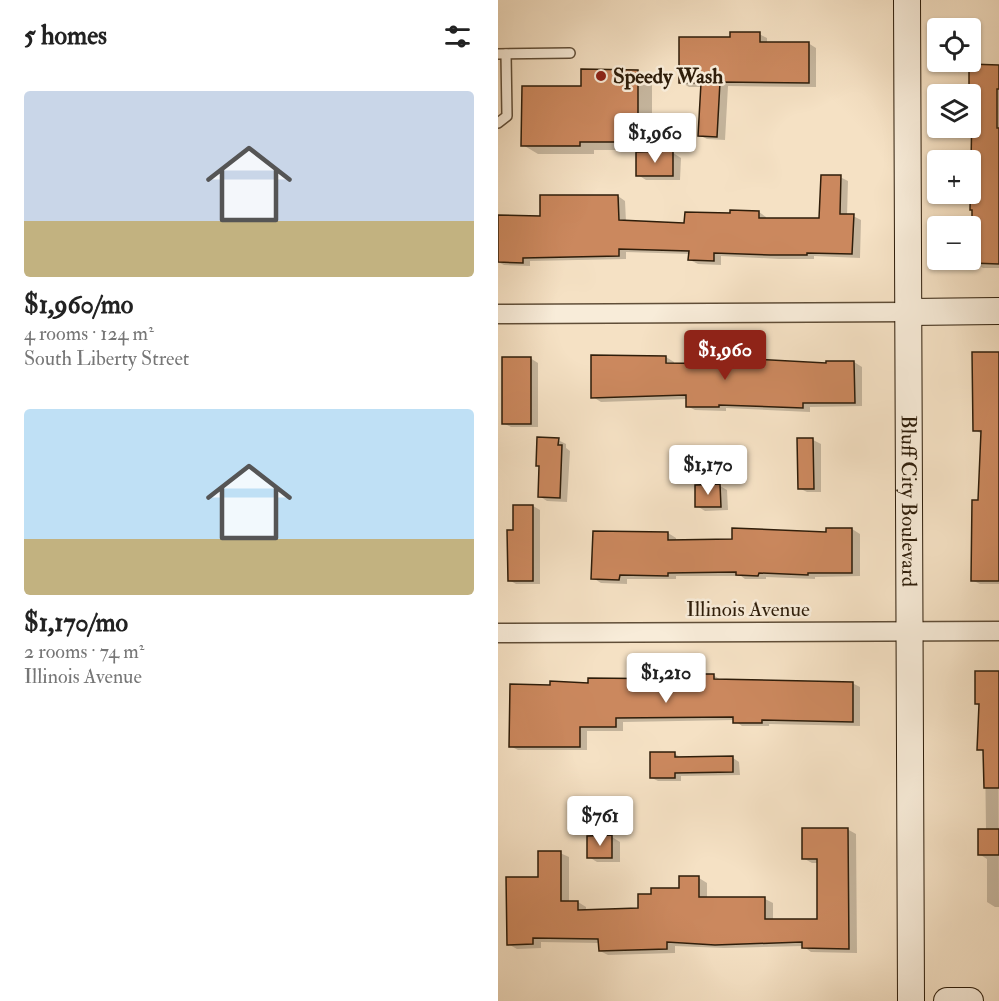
<!DOCTYPE html>
<meta charset="utf-8">
<style>
:root{--surface:#fff;--page:#f2f2f2;--text:#222;--muted:#767676;--accent:#8f2418}
body{margin:0;font-family:"IM FELL Double Pica",serif;background:var(--page);color:var(--text);height:100vh;display:flex;flex-direction:column;font-size:22px;white-space:nowrap}
*{box-sizing:border-box;margin:0}
p{font-size:20px;color:var(--muted)}
.icon{flex:none;width:33px;height:33px;fill:none;stroke:currentColor;stroke-width:2;stroke-linecap:round;stroke-linejoin:round}
.map{position:relative;flex:1;overflow:hidden}
.side{display:flex;flex-direction:column;background:var(--surface);width:498px}
.side>*{flex:none}
.tools{position:absolute;left:429px;top:18px;display:grid;gap:12px}
.tools a{display:grid;place-items:center;width:54px;height:54px;border-radius:6px;background:var(--surface);box-shadow:0 2px 4px #0004;font-size:30px}
.price{position:absolute;translate:-50% -51px;padding:0 14px;border-radius:6px;background:#fff;color:#222;font-size:20px;line-height:39px;filter:drop-shadow(0 2px 3px #0008)}
.price::after{content:'';position:absolute;left:50%;top:36px;width:18px;height:14px;margin-left:-9px;background:inherit;clip-path:polygon(0 0,100% 0,50% 100%)}
.price.selected{background:var(--accent);color:#fff}
ul{padding:0;list-style:none}
li{display:grid;align-content:center;gap:12px;height:318px;padding:0 24px}
li span{display:grid;place-items:center;height:186px;border-radius:6px;color:#555}
li>.icon{margin-inline-start:auto}
span .icon{width:108px;height:108px;fill:#fffc;stroke-width:1}
li b{font-size:26px}
h2{display:flex;justify-content:space-between;align-items:center;height:72px;padding:0 24px;font-size:26px}
main{display:flex;flex:1;min-height:0}
.map>svg:first-child{display:block}
.shadow{fill:#0003}
.building{fill:#cb885e;stroke:#2e1d0a;stroke-width:1.5}
.lines{fill:none;stroke-linecap:round;stroke-linejoin:round}
.service-casing{stroke:#604e38;stroke-width:12}
.minor-casing{stroke:#604e38;stroke-width:21}
.secondary-casing{stroke:#2e1d0a;stroke-width:28}
.service{stroke:#f8ecd9;stroke-width:9}
.minor{stroke:#f8ecd9;stroke-width:18}
.secondary{stroke:#f8ecd9;stroke-width:26}
.poi-dot{fill:#8f2418;stroke:#f8ecd9;stroke-width:2}
.labels{text-anchor:middle;stroke-width:5;stroke-linejoin:round;paint-order:stroke}
.poi-label{font-size:21px;font-weight:bold;fill:#2e1d0a;stroke:#f8ecd9;text-anchor:start}
.street-label{font-size:21px;fill:#2e1d0a;stroke:#f8ecd9}
</style>
<main>
<section class="side">
<h2>5 homes<svg class="icon" aria-label="filters" viewBox="0 0 24 24"><path d="M4 7h16M4 17h16"/><circle cx="9" cy="7" r="2"/><circle cx="15" cy="17" r="2"/></svg></h2>
<ul>
<li><span style="background:linear-gradient(#c9d6e8 70%,#c2b280 0)"><svg class="icon" aria-label="home" viewBox="0 0 24 24"><path d="M3 11l9-7 9 7M6 9v11h12V9"/></svg></span><div><b>$1,960/mo</b><p>4 rooms · 124 m²</p><p>South Liberty Street</p></div></li>
<li><span style="background:linear-gradient(#bfe0f5 70%,#c2b280 0)"><svg class="icon" aria-label="home" viewBox="0 0 24 24"><path d="M3 11l9-7 9 7M6 9v11h12V9"/></svg></span><div><b>$1,170/mo</b><p>2 rooms · 74 m²</p><p>Illinois Avenue</p></div></li>
</ul>
</section>
<div class="map">
<svg width="501" height="1001" viewBox="0 0 501 1001">
<rect width="100%" height="100%" fill="#f5e1c4"/>
<filter id="stains"><feTurbulence type="fractalNoise" baseFrequency=".00333" numOctaves="4"/><feColorMatrix values="0 0 0 0 .2 0 0 0 0 .09 0 0 0 0 .02 0 0 0 .5 -.17"/></filter>
<radialGradient id="worn" r=".72"><stop offset=".6" stop-color="#630" stop-opacity="0"/><stop offset="1" stop-color="#630" stop-opacity=".3"/></radialGradient>
<!-- shadow -->
<g class="shadow">
<path d="M 261,34 L 269,38 L 269,43 L 310,43 L 318,48 L 318,87 L 230,86 L 227,140 L 209,139 L 201,135 L 204,87 L 191,87 L 183,82 L 233,38 Z"/>
<path d="M 501,66 L 501,268 L 485,268 L 476,263 Z"/>
<path d="M 140,71 L 154,80 L 154,150 L 96,150 L 96,154 L 40,154 L 25,145 L 84,88 Z"/>
<path d="M 175,153 L 183,158 L 182,180 L 148,180 L 140,175 Z"/>
<path d="M 342,177 L 350,181 L 349,216 L 355,216 L 363,220 L 362,258 L 316,256 L 316,259 L 281,259 L 223,256 L 223,265 L 200,264 L 192,260 L 192,254 L 128,252 L 128,259 L 32,261 L 32,266 L 6,265 L 0,262 L 0,216 L 44,218 L 120,196 L 127,201 L 128,222 L 188,224 L 233,214 L 261,212 L 268,217 L 268,219 L 323,219 Z"/>
<path d="M 501,353 L 501,584 L 482,584 L 474,580 L 482,501 L 484,434 L 477,430 Z"/>
<path d="M 168,357 L 176,362 L 176,365 L 329,365 L 356,362 L 364,367 L 364,406 L 312,407 L 312,412 L 228,408 L 228,411 L 197,410 L 189,406 L 189,399 L 103,402 L 95,397 Z"/>
<path d="M 32,358 L 40,363 L 40,427 L 13,427 L 5,423 Z"/>
<path d="M 60,440 L 68,444 L 68,448 L 72,451 L 69,502 L 49,501 L 41,496 L 43,467 L 40,465 Z"/>
<path d="M 315,440 L 323,444 L 323,492 L 309,492 L 301,488 Z"/>
<path d="M 222,486 L 229,490 L 230,510 L 207,511 L 199,506 Z"/>
<path d="M 35,506 L 42,510 L 42,584 L 18,584 L 11,580 L 17,531 Z"/>
<path d="M 354,529 L 362,534 L 362,576 L 317,577 L 317,579 L 268,577 L 268,579 L 247,579 L 243,576 L 178,576 L 178,579 L 129,579 L 129,584 L 103,583 L 95,578 L 170,533 L 178,538 L 178,541 L 235,541 L 330,534 Z"/>
<path d="M 500,668 L 501,907 L 497,907 L 489,902 L 489,859 L 481,854 L 488,830 L 487,752 L 481,749 L 482,706 L 478,704 L 500,673 Z"/>
<path d="M 215,675 L 223,680 L 354,683 L 362,687 L 362,726 L 271,724 L 271,726 L 244,726 L 236,720 L 125,722 L 125,731 L 89,731 L 89,750 L 20,750 L 12,746 L 53,686 L 190,680 Z"/>
<path d="M 176,753 L 183,758 L 235,758 L 241,762 L 242,775 L 183,776 L 183,781 L 160,781 L 154,778 Z"/>
<path d="M 349,829 L 358,834 L 359,953 L 313,952 L 305,946 L 226,948 L 177,946 L 177,953 L 110,955 L 102,951 L 102,943 L 43,942 L 43,948 L 19,949 L 10,944 L 41,878 L 62,853 L 71,857 L 71,902 L 80,902 L 88,907 L 88,911 L 142,910 L 154,895 L 182,889 L 201,878 L 209,883 L 209,899 L 267,899 L 275,903 L 275,920 L 320,920 L 320,863 L 314,863 L 305,858 Z"/>
<path d="M 114,837 L 122,842 L 122,862 L 99,862 L 91,857 Z"/>
</g>
<!-- building -->
<g class="building">
<path d="M 232,32 L 262,32 L 262,42 L 311,42 L 311,83 L 222,82 L 219,137 L 200,136 L 203,83 L 181,83 L 181,37 L 232,37 Z"/>
<path d="M 471,64 L 501,65 L 501,89 L 499,89 L 499,128 L 501,128 L 501,264 L 474,263 L 474,210 L 472,210 L 474,113 L 472,113 L 471,94 Z"/>
<path d="M 83,69 L 140,70 L 140,142 L 82,142 L 82,146 L 23,146 L 24,86 L 83,86 Z"/>
<path d="M 175,151 L 175,176 L 138,176 L 138,152 Z"/>
<path d="M 323,175 L 343,175 L 342,214 L 356,214 L 354,254 L 309,253 L 309,255 L 272,255 L 216,253 L 216,261 L 190,260 L 191,251 L 121,249 L 121,256 L 25,258 L 25,263 L 0,262 L 0,215 L 42,216 L 42,195 L 120,195 L 121,220 L 186,223 L 187,212 L 232,213 L 232,210 L 261,211 L 261,218 L 321,218 Z"/>
<path d="M 474,352 L 501,352 L 501,581 L 473,581 L 474,500 L 480,500 L 483,431 L 475,431 Z"/>
<path d="M 93,355 L 168,356 L 168,363 L 238,364 L 238,358 L 328,363 L 328,361 L 356,361 L 357,403 L 305,403 L 305,408 L 221,405 L 221,407 L 188,407 L 188,395 L 93,398 Z"/>
<rect x="4" y="357" width="29" height="67"/>
<path d="M 39,437 L 61,438 L 60,445 L 64,445 L 62,498 L 40,497 L 41,466 L 38,466 Z"/>
<path d="M 299,438 L 315,438 L 316,489 L 300,489 Z"/>
<path d="M 222,484 L 223,507 L 197,507 L 197,485 Z"/>
<path d="M 15,505 L 35,505 L 35,581 L 10,581 L 9,530 L 15,530 Z"/>
<path d="M 234,528 L 328,532 L 328,528 L 354,528 L 354,573 L 310,573 L 310,575 L 261,573 L 260,576 L 238,575 L 238,572 L 170,573 L 170,576 L 122,575 L 121,580 L 93,579 L 95,531 L 170,532 L 170,540 L 234,539 Z"/>
<path d="M 477,671 L 501,671 L 501,788 L 486,788 L 485,750 L 479,750 L 481,704 L 477,704 Z"/>
<path d="M 188,674 L 216,674 L 216,679 L 355,682 L 355,722 L 264,720 L 264,723 L 235,723 L 235,717 L 118,718 L 118,727 L 82,727 L 82,747 L 11,747 L 12,684 L 52,685 L 52,681 L 90,683 L 90,678 L 188,679 Z"/>
<path d="M 152,752 L 177,752 L 177,757 L 235,756 L 235,772 L 177,773 L 177,778 L 152,778 Z"/>
<path d="M 304,828 L 350,828 L 351,949 L 304,948 L 304,942 L 217,945 L 169,942 L 169,949 L 101,951 L 100,939 L 35,938 L 35,944 L 9,945 L 8,877 L 40,877 L 40,851 L 63,851 L 63,901 L 80,901 L 80,910 L 140,908 L 140,894 L 153,894 L 153,888 L 181,888 L 181,876 L 201,876 L 201,897 L 267,897 L 267,919 L 319,919 L 319,859 L 304,859 Z"/>
<rect x="480" y="829" width="21" height="26"/>
<path d="M 114,835 L 114,858 L 89,858 L 89,836 Z"/>
</g>
<g class="lines">
<!-- service casing -->
<g class="service-casing">
<g id="service">
<path d="M 0,54 L 72,53"/>
<path d="M 0,123 L 9,116 L 8,54"/>
</g>
</g>
<!-- minor casing -->
<g class="minor-casing">
<g id="minor">
<path d="M 0,314 L 410,312"/>
<path d="M 0,633 L 501,631"/>
</g>
</g>
<!-- secondary casing -->
<g class="secondary-casing">
<g id="secondary">
<path id="s1" d="M 409,0 L 413,1001"/>
<path d="M 410,312 L 501,311"/>
<path d="M 449,1001 L 472,1001"/>
</g>
</g>
<!-- service -->
<use href="#service" class="service"/>
<!-- minor -->
<use href="#minor" class="minor"/>
<!-- secondary -->
<use href="#secondary" class="secondary"/>
</g>
<!-- markers -->
<circle class="poi-dot" cx="103" cy="76" r="6"/>
<g class="labels">
<!-- poi labels -->
<g class="poi-label">
<text x="115" y="83">Speedy Wash</text>
</g>
<!-- street labels -->
<g class="street-label">
<text dy="7" stroke="none"><textPath href="#s1" startOffset="501">Bluff City Boulevard</textPath></text>
<text x="250" y="616">Illinois Avenue</text>
</g>
</g>
<rect width="100%" height="100%" filter="url(#stains)"/>
<rect width="100%" height="100%" fill="url(#worn)"/>
</svg>
<div class="tools">
<a><svg class="icon" aria-label="locate" viewBox="0 0 24 24"><circle cx="12" cy="12" r="6"/><path d="M12 2v4M12 18v4M2 12h4M18 12h4"/></svg></a>
<a><svg class="icon" aria-label="layers" viewBox="0 0 24 24"><path d="M12 4l9 5-9 5-9-5zM3 14l9 5 9-5"/></svg></a>
<a>+</a>
<a>−</a>
</div>
<b class="price" style="left:157px;top:164px">$1,960</b>
<b class="price selected" style="left:227px;top:381px">$1,960</b>
<b class="price" style="left:210px;top:496px">$1,170</b>
<b class="price" style="left:168px;top:704px">$1,210</b>
<b class="price" style="left:102px;top:847px">$761</b>
</div>
</main>
